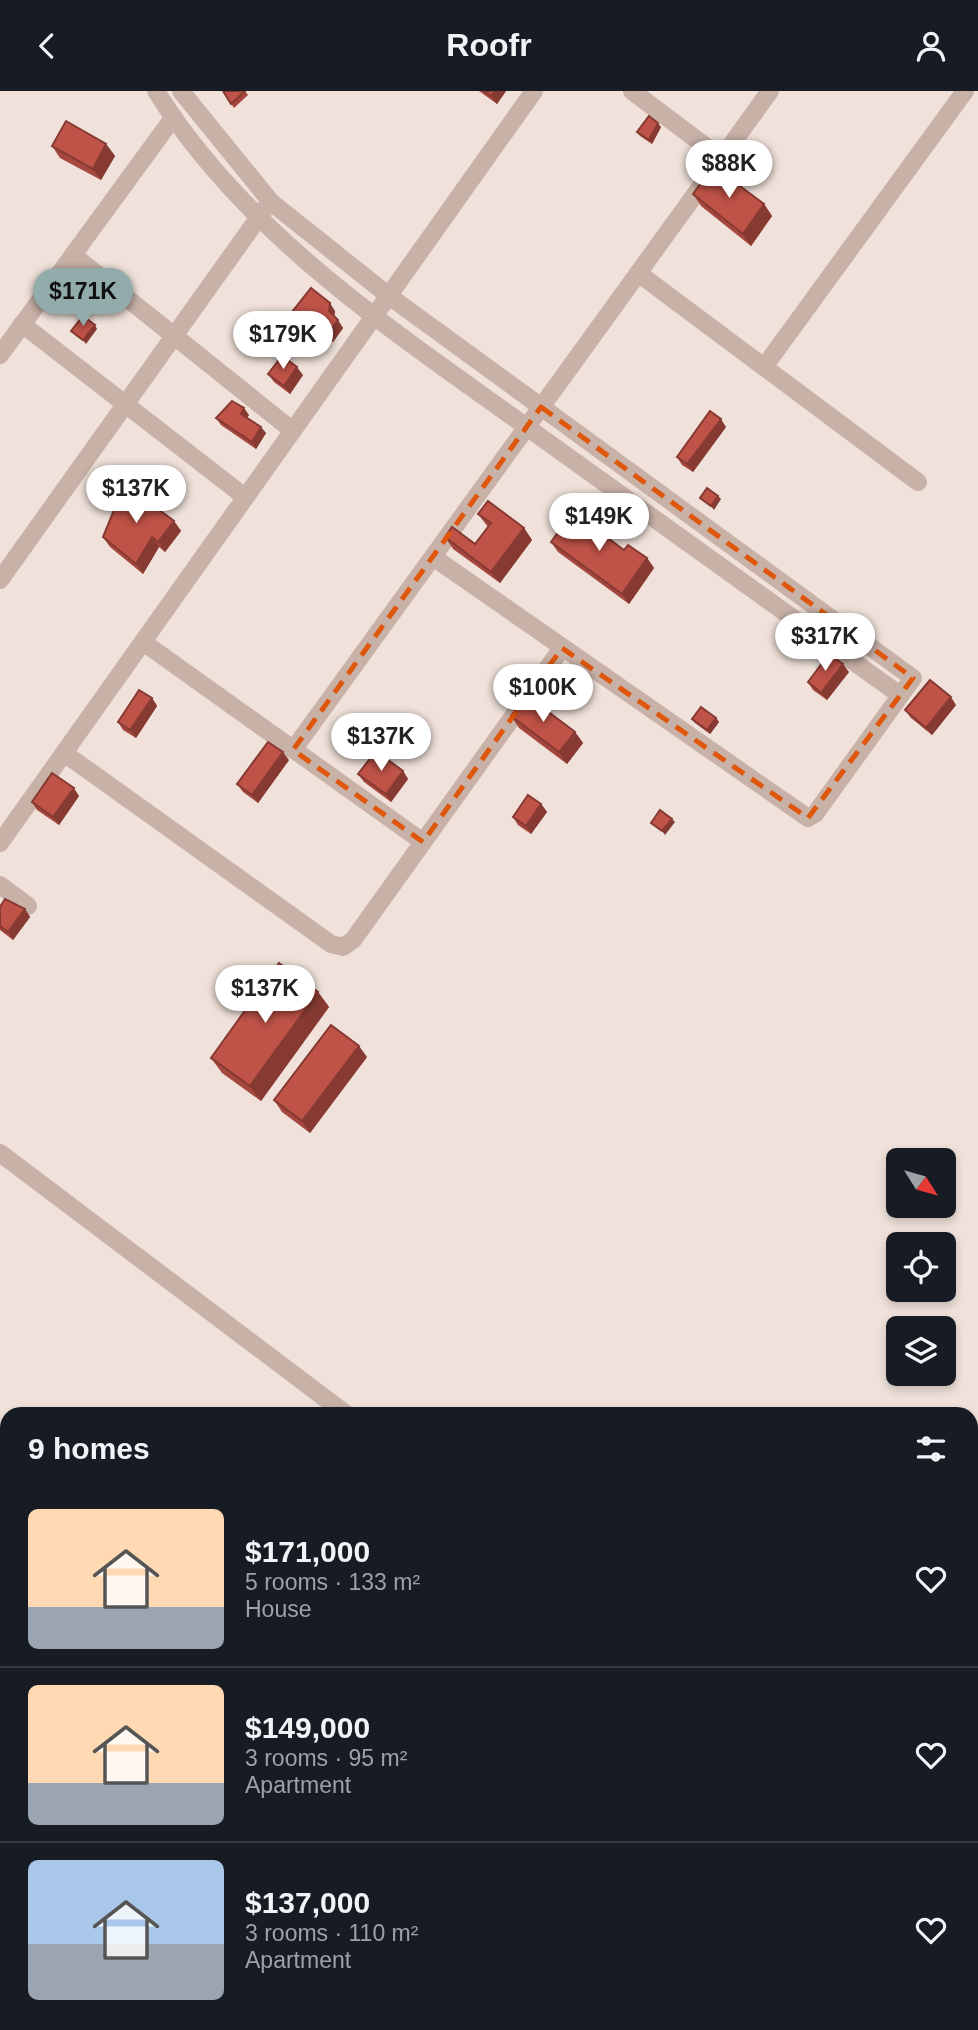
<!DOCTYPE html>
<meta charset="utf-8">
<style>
:root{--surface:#171b24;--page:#20242c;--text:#f1f3f6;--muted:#9ea1a6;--line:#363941;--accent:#92abab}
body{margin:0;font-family:Helvetica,sans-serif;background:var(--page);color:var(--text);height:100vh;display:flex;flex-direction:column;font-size:26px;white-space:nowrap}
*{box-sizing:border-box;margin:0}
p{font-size:23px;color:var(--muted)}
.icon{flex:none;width:38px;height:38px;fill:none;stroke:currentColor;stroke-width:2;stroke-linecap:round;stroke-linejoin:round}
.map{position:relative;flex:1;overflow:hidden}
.details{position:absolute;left:0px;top:1316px;width:978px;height:623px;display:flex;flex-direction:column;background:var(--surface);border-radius:21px 21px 0 0;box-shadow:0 4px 10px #0003}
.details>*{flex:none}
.needle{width:46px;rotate:127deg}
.controls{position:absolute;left:886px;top:1057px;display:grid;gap:14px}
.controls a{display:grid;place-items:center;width:70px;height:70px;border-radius:10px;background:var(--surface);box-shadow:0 4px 10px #0003;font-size:35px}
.price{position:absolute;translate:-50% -60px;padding:0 16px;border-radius:24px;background:#fff;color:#222;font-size:23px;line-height:46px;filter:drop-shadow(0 2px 4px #0008)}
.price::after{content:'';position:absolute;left:50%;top:42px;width:21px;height:16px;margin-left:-10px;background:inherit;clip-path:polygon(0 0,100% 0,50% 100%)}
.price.active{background:var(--accent);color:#111}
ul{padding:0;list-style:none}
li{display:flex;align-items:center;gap:21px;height:175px;padding:0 28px}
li+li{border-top:2px solid var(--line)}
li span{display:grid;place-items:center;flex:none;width:196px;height:140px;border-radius:10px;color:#555}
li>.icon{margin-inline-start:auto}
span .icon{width:84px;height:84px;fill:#fffc;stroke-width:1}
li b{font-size:30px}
h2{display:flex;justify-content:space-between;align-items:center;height:84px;padding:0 28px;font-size:30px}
header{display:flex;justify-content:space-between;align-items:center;height:91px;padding:0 28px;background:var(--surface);font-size:32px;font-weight:800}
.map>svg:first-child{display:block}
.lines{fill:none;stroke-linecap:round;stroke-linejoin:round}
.minor{stroke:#c8b1a7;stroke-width:18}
.wall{fill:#a5473e}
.shaded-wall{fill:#863a32}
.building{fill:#c05348;stroke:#863a32;stroke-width:2}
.marked{fill:none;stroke:#df570d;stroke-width:5;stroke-dasharray:14 9;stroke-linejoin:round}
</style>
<header><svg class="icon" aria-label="back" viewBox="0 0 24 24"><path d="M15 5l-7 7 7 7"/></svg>Roofr<svg class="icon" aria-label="person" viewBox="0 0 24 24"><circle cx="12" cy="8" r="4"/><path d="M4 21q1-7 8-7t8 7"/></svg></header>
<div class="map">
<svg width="978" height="1939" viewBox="0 0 978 1939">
<rect width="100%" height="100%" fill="#f0e2da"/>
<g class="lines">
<!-- minor -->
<g class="minor">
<path d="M 156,0 C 247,146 398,243 535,342 C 657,429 778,517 900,604"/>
<path d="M 181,0 L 271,111 L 389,205 L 913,587 L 815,723 L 808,727 L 433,466"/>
<path d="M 632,0 L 721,67"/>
<path d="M 73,164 L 293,340"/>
<path d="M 638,182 L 918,391"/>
<path d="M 22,233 L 245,406"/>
<path d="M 0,264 L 173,27"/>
<path d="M 764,276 L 965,0"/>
<path d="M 0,489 L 264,119"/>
<path d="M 143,551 L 423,751"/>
<path d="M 293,659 L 770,0"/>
<path d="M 64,662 L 331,853 L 343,856 L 353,849 L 562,557"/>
<path d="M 0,752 L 534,0"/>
<path d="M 0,794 L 28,815"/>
<path d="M 0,1062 L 346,1323"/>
<path d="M 918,1932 L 928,1939"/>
</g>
</g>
<!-- wall -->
<g class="wall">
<path d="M 223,0 L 245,0 L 248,4 L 234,17 Z"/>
<path d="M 479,0 L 506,0 L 497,13 Z"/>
<path d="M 661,36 L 652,53 L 640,45 L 637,41 Z"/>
<path d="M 106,53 L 115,65 L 101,89 L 60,67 L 52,55 Z"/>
<path d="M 693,103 L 764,113 L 772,125 L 751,155 L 701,115 Z"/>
<path d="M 335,220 L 334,226 L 343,237 L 333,251 L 298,228 L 292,221 Z"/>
<path d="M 268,283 L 303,284 L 290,303 L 274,291 Z"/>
<path d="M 249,324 L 247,327 L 266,342 L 256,358 L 221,334 L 216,327 Z"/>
<path d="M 726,336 L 693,381 L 682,374 L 677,366 Z"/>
<path d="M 478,423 L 524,437 L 532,449 L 500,492 L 453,458 L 445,446 L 475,453 L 488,436 Z"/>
<path d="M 174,430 L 181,440 L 165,461 L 159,456 L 143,483 L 110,456 L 103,446 Z"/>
<path d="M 551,451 L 624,459 L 647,467 L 654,477 L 629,513 L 558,461 Z"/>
<path d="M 849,581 L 827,609 L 813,599 L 808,591 Z"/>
<path d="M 152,607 L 157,615 L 136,647 L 123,639 L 118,631 Z"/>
<path d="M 956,614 L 932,644 L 911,627 L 905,619 Z"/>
<path d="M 511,625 L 575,641 L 583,652 L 567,673 L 519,637 Z"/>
<path d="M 716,627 L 719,631 L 710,643 L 695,632 L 692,628 Z"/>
<path d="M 289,669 L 258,712 L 243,701 L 237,693 Z"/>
<path d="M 403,680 L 408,688 L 391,711 L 364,691 L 358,683 Z"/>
<path d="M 79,705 L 59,734 L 37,719 L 32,711 Z"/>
<path d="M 541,713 L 547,721 L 531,743 L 518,734 L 513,726 Z"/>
<path d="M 0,816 L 25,818 L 30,826 L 13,849 L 0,839 Z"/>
<path d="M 318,901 L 329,916 L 261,1010 L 222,982 L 211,967 Z"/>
<path d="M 367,966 L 310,1042 L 282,1021 L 274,1009 Z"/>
<path d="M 971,1624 L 978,1629 L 978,1690 L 971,1684 Z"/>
<path d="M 7,1714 L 7,1772 L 0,1768 L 0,1726 Z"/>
</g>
<!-- shaded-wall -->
<g class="shaded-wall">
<path d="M 495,0 L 506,0 L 497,13 L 491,5 Z"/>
<path d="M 658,32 L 661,36 L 652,53 L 649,49 Z"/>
<path d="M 106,53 L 115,65 L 101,89 L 93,78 Z"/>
<path d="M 764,113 L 772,125 L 751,155 L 743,143 Z"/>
<path d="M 330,212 L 335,220 L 334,228 L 329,220 Z"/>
<path d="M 338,229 L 343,237 L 333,251 L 328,243 Z"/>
<path d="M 95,234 L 97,238 L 86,253 L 83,249 Z"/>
<path d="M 297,276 L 303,284 L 290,303 L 284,295 Z"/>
<path d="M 244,317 L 249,324 L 245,329 L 241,323 Z"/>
<path d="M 721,328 L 726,336 L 693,381 L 687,373 Z"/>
<path d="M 261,336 L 266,342 L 256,358 L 252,351 Z"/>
<path d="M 718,405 L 721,408 L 714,419 L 711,415 Z"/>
<path d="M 174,430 L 181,440 L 165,461 L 158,451 Z"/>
<path d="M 524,437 L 532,449 L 500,492 L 491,481 Z"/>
<path d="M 152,446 L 159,456 L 143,483 L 136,473 Z"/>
<path d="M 647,467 L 654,477 L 629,513 L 622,503 Z"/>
<path d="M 843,573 L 849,581 L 827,609 L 821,602 Z"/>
<path d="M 951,606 L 956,614 L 932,644 L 926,637 Z"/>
<path d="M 152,607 L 157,615 L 136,647 L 130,639 Z"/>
<path d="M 716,627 L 719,631 L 710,643 L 707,639 Z"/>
<path d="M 575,641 L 583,652 L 567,673 L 559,661 Z"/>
<path d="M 283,661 L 289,669 L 258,712 L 252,704 Z"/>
<path d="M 403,680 L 408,688 L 391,711 L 386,703 Z"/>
<path d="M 74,697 L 79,705 L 59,734 L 53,726 Z"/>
<path d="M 541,713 L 547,721 L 531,743 L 526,735 Z"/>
<path d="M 672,728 L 675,731 L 665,744 L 662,740 Z"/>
<path d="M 25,818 L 30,826 L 13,849 L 8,841 Z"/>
<path d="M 318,901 L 329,916 L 261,1010 L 250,995 Z"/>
<path d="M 359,955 L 367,966 L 310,1042 L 302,1030 Z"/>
<path d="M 978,1718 L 978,1733 L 976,1736 L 971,1729 L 971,1727 Z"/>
<path d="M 976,1776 L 978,1780 L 978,1787 L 972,1794 L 971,1792 L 971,1781 Z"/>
<path d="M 0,1873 L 4,1879 L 0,1886 Z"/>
<path d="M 978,1890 L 978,1906 L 977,1908 L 971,1900 Z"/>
</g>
<!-- building -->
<g class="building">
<path d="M 223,0 L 245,0 L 231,13 Z"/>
<path d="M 484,0 L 495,0 L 491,5 Z"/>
<path d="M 649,25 L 658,32 L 649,49 L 637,41 Z"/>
<path d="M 66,30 L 106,53 L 93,78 L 52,55 Z"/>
<path d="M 713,75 L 764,113 L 743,143 L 693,103 Z"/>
<path d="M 311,197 L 330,212 L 329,220 L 338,229 L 328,243 L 292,221 Z"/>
<path d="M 83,225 L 95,234 L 83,249 L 71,240 Z"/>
<path d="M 282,265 L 297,276 L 284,295 L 268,283 Z"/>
<path d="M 232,310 L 244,317 L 241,323 L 261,336 L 252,351 L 216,327 Z"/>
<path d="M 710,320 L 721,328 L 687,373 L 677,366 Z"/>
<path d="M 130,397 L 174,430 L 158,451 L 152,446 L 136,473 L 103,446 L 114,419 Z"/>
<path d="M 707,397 L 718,405 L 711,415 L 700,407 Z"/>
<path d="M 488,410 L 524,437 L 491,481 L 445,446 L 452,436 L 475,453 L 491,432 L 478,423 Z"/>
<path d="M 573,421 L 624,459 L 628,454 L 647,467 L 622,503 L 551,451 Z"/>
<path d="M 829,563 L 843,573 L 821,602 L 808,591 Z"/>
<path d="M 930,589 L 951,606 L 926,637 L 905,619 Z"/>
<path d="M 139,599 L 152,607 L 130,639 L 118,631 Z"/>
<path d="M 526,604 L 575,641 L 559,661 L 511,625 Z"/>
<path d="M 701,616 L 716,627 L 707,639 L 692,628 Z"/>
<path d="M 268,651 L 283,661 L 252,704 L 237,693 Z"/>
<path d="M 376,660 L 403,680 L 386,703 L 358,683 Z"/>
<path d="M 52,682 L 74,697 L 53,726 L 32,711 Z"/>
<path d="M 528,704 L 541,713 L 526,735 L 513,726 Z"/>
<path d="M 660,719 L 672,728 L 662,740 L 651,732 Z"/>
<path d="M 5,808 L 25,818 L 8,841 L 0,835 L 0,816 Z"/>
<path d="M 279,872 L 318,901 L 250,995 L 211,967 Z"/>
<path d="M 331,934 L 359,955 L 302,1030 L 274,1009 Z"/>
<path d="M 7,1596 L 7,1606 L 2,1602 Z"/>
<path d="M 971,1624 L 978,1629 L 978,1686 L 971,1680 Z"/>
<path d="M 971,1712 L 978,1718 L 971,1727 Z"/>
<path d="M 7,1714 L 7,1765 L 0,1761 L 0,1726 Z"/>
<path d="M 971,1729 L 978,1734 L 978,1778 L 976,1776 L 971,1781 Z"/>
<path d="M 978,1828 L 978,1837 L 974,1833 Z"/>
<path d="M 971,1862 L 978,1869 L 978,1890 L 971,1900 Z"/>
</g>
<!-- marked area -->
<path class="marked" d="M 541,316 L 913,587 L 808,727 L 562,557 L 423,751 L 293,659 Z"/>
</svg>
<div class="controls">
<a><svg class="needle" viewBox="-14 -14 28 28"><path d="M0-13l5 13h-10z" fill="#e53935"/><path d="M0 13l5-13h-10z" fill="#9ea1a6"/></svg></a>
<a><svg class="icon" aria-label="locate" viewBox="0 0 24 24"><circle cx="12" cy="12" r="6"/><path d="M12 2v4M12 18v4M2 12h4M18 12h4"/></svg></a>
<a><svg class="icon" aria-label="layers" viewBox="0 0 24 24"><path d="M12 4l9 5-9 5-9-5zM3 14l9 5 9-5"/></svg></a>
</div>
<b class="price" style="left:729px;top:109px">$88K</b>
<b class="price active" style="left:83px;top:237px">$171K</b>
<b class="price" style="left:283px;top:280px">$179K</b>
<b class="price" style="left:136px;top:434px">$137K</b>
<b class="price" style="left:599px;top:462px">$149K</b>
<b class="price" style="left:825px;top:582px">$317K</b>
<b class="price" style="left:543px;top:633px">$100K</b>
<b class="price" style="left:381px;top:682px">$137K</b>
<b class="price" style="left:265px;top:934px">$137K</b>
<section class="details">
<h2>9 homes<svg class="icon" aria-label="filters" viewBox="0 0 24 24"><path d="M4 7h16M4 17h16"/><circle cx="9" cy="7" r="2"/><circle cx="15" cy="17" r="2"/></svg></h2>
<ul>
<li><span style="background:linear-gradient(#ffd9b3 70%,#9aa5b1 0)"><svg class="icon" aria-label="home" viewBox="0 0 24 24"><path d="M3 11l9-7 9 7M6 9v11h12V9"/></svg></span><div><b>$171,000</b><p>5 rooms · 133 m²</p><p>House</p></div><svg class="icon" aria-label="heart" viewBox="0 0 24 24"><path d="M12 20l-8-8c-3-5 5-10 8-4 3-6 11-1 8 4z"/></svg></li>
<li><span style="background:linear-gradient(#ffd9b3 70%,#9aa5b1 0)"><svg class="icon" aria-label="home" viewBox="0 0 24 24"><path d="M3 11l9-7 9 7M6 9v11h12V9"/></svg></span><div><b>$149,000</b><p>3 rooms · 95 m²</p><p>Apartment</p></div><svg class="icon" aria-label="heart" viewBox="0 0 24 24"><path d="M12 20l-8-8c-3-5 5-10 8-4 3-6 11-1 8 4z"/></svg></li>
<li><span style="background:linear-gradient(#a9c7e8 60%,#9aa5b1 0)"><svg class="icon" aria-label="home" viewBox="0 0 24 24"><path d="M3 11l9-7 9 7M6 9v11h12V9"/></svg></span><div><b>$137,000</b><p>3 rooms · 110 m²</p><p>Apartment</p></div><svg class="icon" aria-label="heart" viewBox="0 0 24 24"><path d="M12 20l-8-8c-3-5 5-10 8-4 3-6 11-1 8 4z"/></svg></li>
</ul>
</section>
</div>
